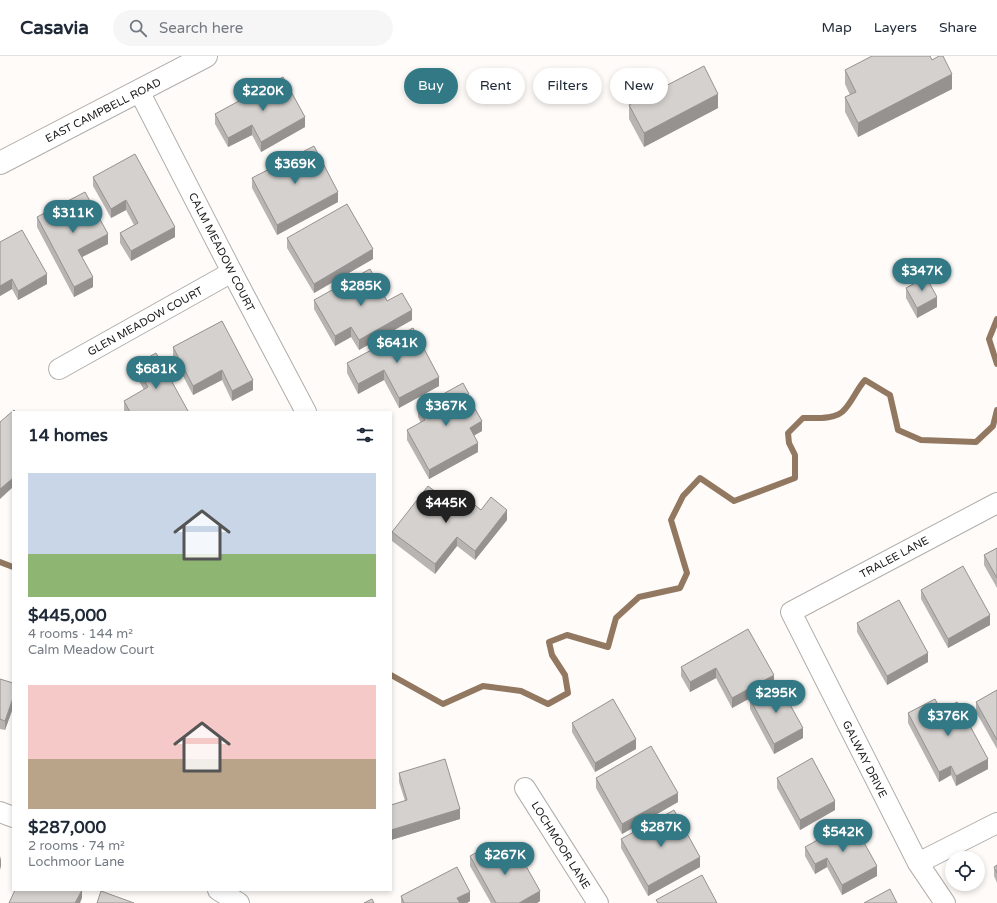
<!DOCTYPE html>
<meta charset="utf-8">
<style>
:root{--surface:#fff;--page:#f6f6f7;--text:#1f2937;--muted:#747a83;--line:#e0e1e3;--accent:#327885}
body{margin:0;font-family:"Varela Round",sans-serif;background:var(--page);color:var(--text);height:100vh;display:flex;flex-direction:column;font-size:15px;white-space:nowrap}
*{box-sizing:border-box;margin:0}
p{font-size:13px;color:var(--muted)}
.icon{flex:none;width:22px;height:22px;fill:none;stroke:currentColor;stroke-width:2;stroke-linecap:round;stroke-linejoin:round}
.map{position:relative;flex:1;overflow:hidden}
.details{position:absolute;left:12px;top:355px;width:380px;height:480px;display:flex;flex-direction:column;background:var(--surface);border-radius:0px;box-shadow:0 2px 6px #0003}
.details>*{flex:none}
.banner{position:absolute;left:404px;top:12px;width:380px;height:36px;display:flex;gap:8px}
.controls{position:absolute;left:945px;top:795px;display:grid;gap:8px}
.controls a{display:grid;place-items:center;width:40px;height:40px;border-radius:50%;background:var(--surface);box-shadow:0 2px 6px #0003;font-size:20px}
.price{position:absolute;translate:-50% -34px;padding:0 9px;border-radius:14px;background:var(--accent);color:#fff;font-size:13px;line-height:26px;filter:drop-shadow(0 1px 2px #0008)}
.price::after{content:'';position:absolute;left:50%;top:24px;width:12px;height:9px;margin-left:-6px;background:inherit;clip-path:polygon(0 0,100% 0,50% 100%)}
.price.current{background:#222;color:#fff}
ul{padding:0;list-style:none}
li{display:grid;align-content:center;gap:8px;height:212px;padding:0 16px}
li span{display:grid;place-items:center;height:124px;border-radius:0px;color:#555}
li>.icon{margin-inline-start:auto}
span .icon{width:72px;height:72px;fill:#fffc;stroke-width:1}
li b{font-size:17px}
h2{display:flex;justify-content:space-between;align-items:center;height:48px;padding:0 16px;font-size:17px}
.tag{padding:0 14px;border-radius:18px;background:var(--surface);box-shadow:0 2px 6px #0003;font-size:14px;line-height:36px}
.tag.current{background:var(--accent);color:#fff}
header{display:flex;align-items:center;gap:24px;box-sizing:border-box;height:56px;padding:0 20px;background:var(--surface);border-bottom:1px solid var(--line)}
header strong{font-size:19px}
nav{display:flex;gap:22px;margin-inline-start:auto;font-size:14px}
.search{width:280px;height:36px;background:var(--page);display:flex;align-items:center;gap:10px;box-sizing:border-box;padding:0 14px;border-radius:22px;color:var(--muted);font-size:15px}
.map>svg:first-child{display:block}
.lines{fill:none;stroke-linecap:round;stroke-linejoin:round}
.stream{stroke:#927861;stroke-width:6}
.street-casing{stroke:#b1aeab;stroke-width:22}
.secondary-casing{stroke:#b1aeab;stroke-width:24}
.street{stroke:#fff;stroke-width:20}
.secondary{stroke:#fff;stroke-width:22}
.wall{fill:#b7b4b1}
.shaded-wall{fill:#959290}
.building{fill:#d5d1ce;stroke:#959290}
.labels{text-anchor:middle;stroke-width:3.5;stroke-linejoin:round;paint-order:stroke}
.street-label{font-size:11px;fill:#191817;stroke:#fff}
</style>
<header>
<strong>Casavia</strong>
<div class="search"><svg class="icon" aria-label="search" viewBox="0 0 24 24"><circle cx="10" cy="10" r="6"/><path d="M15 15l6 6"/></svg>Search here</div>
<nav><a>Map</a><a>Layers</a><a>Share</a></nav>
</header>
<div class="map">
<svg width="997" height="847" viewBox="0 0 997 847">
<rect width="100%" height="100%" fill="#fffbf8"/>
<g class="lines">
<!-- stream -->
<g class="stream">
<path d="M 997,263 L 989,283 L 997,308"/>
<path d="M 0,506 L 13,511"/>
<path d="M 391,619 L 443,648 L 483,630 L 521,635 L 548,648 L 568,637 L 565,619 L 552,599 L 549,586 L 567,579 L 608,591 L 616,562 L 639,541 L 680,532 L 687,517 L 671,464 L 683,440 L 700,422 L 734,445 L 795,422 L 795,399 L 789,387 L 788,377 L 803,362 C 815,362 837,364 845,353 C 853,344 857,333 865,324 L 890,339 L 898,374 L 921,384 L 976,386 L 993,370 L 997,354"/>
</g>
<!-- street casing -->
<g class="street-casing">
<g id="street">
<path d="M 139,35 L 232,216 L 306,356"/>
<path d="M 59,313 L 232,216"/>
<path d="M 525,732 L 598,847"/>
<path d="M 0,756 L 13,761"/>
<path d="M 918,807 L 997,767"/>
<path d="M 218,834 L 239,847"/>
<path d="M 945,847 L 918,807 L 791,556 L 997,447"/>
</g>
</g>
<!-- secondary casing -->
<g class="secondary-casing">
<path id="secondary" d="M 0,107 L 206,0"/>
</g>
<!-- street -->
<use href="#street" class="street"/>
<!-- secondary -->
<use href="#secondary" class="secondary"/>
</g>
<!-- wall -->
<g class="wall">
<path d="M 932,4 L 952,33 L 858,81 L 845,56 L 845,41 L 850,39 L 845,28 L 845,14 Z"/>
<path d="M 629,49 L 718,52 L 644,91 L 629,63 Z"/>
<path d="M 215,58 L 305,71 L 261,96 L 252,79 L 228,91 L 215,68 Z"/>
<path d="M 93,121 L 175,181 L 131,205 L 120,187 L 120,177 L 134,169 L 126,154 L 111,162 L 93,130 Z"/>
<path d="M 252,122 L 338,146 L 277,179 L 252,132 Z"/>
<path d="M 37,161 L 108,188 L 82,201 L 93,231 L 74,241 L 37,171 Z"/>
<path d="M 287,182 L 373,203 L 314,237 L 287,192 Z"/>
<path d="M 0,186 L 47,228 L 18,244 L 12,233 L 0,240 Z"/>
<path d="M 906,232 L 937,251 L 917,262 L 906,242 Z"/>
<path d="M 314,244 L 387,245 L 412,264 L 359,294 L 351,281 L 335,290 L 314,253 Z"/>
<path d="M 222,265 L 253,334 L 232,345 L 222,324 L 193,339 L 173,301 L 173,291 Z"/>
<path d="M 413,272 L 439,330 L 399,352 L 384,324 L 358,338 L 347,317 L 347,307 Z"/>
<path d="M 135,309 L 188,356 L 125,356 L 124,354 L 124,345 L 144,334 L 135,318 Z"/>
<path d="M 469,343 L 482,375 L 474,379 L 478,396 L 429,423 L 407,384 L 407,374 L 421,367 L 418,361 L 418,352 Z"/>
<path d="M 481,454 L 507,464 L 475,504 L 457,490 L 435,518 L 392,485 L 392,476 L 462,456 Z"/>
<path d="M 997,492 L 997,532 L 984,509 L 984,499 Z"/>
<path d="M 921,534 L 990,569 L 948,592 L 921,543 Z"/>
<path d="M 857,567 L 928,606 L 887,629 L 857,576 Z"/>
<path d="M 748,573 L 774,629 L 732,652 L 716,622 L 690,636 L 681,620 L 681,611 Z"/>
<path d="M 0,623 L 13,627 L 13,652 L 5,674 L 0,673 Z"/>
<path d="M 997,634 L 997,693 L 976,656 L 976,646 Z"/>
<path d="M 750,643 L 803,682 L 774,698 L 750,653 Z"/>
<path d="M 941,655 L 988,713 L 956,730 L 951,719 L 939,726 L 908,667 L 908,657 Z"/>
<path d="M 572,667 L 636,693 L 595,716 L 572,676 Z"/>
<path d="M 399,717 L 460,763 L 391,784 L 391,749 L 405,745 L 399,726 Z"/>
<path d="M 596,722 L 678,746 L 622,778 L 596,732 Z"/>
<path d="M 777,722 L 835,754 L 800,774 L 777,732 Z"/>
<path d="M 621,783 L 700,811 L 648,840 L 621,792 Z"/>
<path d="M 805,791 L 877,820 L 842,839 L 827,811 L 815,818 L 805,800 Z"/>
<path d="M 470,800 L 502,802 L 540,845 L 537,847 L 491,847 L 470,810 Z"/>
<path d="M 997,809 L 997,827 L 994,820 L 994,811 Z"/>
<path d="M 401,840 L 470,845 L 467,847 L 401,847 Z"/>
</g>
<!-- shaded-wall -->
<g class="shaded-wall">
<path d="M 952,18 L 952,33 L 858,81 L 858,67 Z"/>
<path d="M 718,38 L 718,52 L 644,91 L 644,77 Z"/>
<path d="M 305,61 L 305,71 L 261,96 L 261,86 Z"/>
<path d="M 252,69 L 252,79 L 228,91 L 228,82 Z"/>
<path d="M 338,136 L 338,146 L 277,179 L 277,169 Z"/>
<path d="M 126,144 L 126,154 L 111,162 L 111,153 Z"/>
<path d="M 175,171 L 175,181 L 131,205 L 131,195 Z"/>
<path d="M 108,178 L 108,188 L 78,203 L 78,194 Z"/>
<path d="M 373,193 L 373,203 L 314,237 L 314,228 Z"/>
<path d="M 47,218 L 47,228 L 18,244 L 18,235 Z"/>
<path d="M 93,221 L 93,231 L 74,241 L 74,231 Z"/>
<path d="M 12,223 L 12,233 L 0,240 L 0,230 Z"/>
<path d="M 937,241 L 937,251 L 917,262 L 917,252 Z"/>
<path d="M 412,254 L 412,264 L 359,294 L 359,284 Z"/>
<path d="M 351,271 L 351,281 L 335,290 L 335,280 Z"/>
<path d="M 222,314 L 222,324 L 193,339 L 193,330 Z"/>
<path d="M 384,314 L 384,324 L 358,338 L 358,328 Z"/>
<path d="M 439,321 L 439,330 L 399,352 L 399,342 Z"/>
<path d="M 253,324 L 253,334 L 232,345 L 232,335 Z"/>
<path d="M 482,365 L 482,375 L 470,382 L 470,372 Z"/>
<path d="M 478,387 L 478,396 L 429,423 L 429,414 Z"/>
<path d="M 13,422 L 13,431 L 0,443 L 0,433 Z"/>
<path d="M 507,454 L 507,464 L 475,504 L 475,495 Z"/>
<path d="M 457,481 L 457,490 L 435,518 L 435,508 Z"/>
<path d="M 990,559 L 990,569 L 948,592 L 948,583 Z"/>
<path d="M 928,597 L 928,606 L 887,629 L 887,620 Z"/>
<path d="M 716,612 L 716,622 L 690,636 L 690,626 Z"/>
<path d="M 774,619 L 774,629 L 732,652 L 732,642 Z"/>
<path d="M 13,642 L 13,652 L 5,674 L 5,665 Z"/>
<path d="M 803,672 L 803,682 L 774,698 L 774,688 Z"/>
<path d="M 636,683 L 636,693 L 595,716 L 595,707 Z"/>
<path d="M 988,703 L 988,713 L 956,730 L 956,720 Z"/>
<path d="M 951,710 L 951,719 L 939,726 L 939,716 Z"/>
<path d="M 678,737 L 678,746 L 622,778 L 622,768 Z"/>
<path d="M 835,745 L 835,754 L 800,774 L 800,764 Z"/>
<path d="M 460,753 L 460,763 L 391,784 L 391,774 Z"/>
<path d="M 1,800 L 1,810 L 0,814 L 0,804 Z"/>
<path d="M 700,801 L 700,811 L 648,840 L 648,830 Z"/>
<path d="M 827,802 L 827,811 L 815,818 L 815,808 Z"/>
<path d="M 877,810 L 877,820 L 842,839 L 842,829 Z"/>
<path d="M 82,834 L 82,842 L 80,847 L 75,847 Z"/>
<path d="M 540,835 L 540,845 L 537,847 L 519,847 Z"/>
<path d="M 470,836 L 470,845 L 467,847 L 457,847 L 457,842 Z"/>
</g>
<!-- building -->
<g class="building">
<path d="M 872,0 L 930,0 L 932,4 L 939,0 L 943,0 L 952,18 L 858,67 L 845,41 L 856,36 L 845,14 Z"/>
<path d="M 704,10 L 718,38 L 644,77 L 629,49 Z"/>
<path d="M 283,21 L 305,61 L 261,86 L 252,69 L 228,82 L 215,58 Z"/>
<path d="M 314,90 L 338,136 L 277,169 L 252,122 Z"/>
<path d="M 135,98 L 175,171 L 131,195 L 120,177 L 138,167 L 126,144 L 111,153 L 93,121 Z"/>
<path d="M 85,136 L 108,178 L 78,194 L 93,221 L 74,231 L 37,161 Z"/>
<path d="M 347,148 L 373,193 L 314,228 L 287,182 Z"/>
<path d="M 22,174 L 47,218 L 18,235 L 12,223 L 0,230 L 0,186 Z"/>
<path d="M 370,213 L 387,245 L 402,237 L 412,254 L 359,284 L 351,271 L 335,280 L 314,244 Z"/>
<path d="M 926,221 L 937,241 L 917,252 L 906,232 Z"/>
<path d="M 222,265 L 253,324 L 232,335 L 222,314 L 193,330 L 173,291 Z"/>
<path d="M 413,272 L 439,321 L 399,342 L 384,314 L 358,328 L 347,307 Z"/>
<path d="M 156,297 L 188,355 L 185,356 L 130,356 L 124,345 L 148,331 L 135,309 Z"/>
<path d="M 463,327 L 469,338 L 467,339 L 482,365 L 470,372 L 478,387 L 429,414 L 407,374 L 425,364 L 418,352 Z"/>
<path d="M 14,354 L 16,356 L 13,356 L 13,422 L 0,433 L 0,366 Z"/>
<path d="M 428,430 L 462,456 L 470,445 L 481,454 L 491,441 L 507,454 L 475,495 L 457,481 L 435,508 L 392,476 Z"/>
<path d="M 997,492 L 997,522 L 984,499 Z"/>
<path d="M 963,510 L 990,559 L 948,583 L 921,534 Z"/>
<path d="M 899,544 L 928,597 L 887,620 L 857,567 Z"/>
<path d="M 748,573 L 774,619 L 732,642 L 716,612 L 690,626 L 681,611 Z"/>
<path d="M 0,623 L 13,627 L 13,642 L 5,665 L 0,663 Z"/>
<path d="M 778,627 L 803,672 L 774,688 L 750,643 Z"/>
<path d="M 997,634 L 997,684 L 976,646 Z"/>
<path d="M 613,643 L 636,683 L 595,707 L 572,667 Z"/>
<path d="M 935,643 L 941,655 L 957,646 L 988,703 L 956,720 L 951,710 L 939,716 L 908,657 Z"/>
<path d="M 651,690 L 678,737 L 622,768 L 596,722 Z"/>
<path d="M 812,702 L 835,745 L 800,764 L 777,722 Z"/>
<path d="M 445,703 L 460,753 L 391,774 L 391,749 L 407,744 L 399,717 Z"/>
<path d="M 674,754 L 700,801 L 648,830 L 621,783 Z"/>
<path d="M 852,765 L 877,810 L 842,829 L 827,802 L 815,808 L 805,791 Z"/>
<path d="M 494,787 L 502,802 L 517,794 L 540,835 L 519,847 L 496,847 L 470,800 Z"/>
<path d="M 997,809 L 997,817 L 994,811 Z"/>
<path d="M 457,811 L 470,836 L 457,842 L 460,847 L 404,847 L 401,840 Z"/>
<path d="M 702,819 L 717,847 L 658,847 L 656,844 Z"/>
<path d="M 890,833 L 897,847 L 864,847 Z"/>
<path d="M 15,834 L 82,834 L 75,847 L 9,847 Z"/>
<path d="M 101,835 L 134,847 L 97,847 Z"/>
<path d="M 372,843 L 374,847 L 364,847 Z"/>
</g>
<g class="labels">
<!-- street labels -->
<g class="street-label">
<text transform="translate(103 54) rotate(-27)" y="4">EAST CAMPBELL ROAD</text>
<text transform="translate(222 196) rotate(63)" y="4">CALM MEADOW COURT</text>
<text transform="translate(145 265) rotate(-29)" y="4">GLEN MEADOW COURT</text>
<text transform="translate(894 501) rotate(-28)" y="4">TRALEE LANE</text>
<text transform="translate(865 703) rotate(63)" y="4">GALWAY DRIVE</text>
<text transform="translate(561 789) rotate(58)" y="4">LOCHMOOR LANE</text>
</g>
</g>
</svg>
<div class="controls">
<a><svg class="icon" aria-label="locate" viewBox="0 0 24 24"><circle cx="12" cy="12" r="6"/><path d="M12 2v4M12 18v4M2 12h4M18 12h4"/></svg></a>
</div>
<b class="price" style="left:263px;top:56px">$220K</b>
<b class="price" style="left:295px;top:129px">$369K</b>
<b class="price" style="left:73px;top:178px">$311K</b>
<b class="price" style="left:922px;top:236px">$347K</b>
<b class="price" style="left:361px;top:251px">$285K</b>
<b class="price" style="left:397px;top:308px">$641K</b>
<b class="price" style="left:156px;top:334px">$681K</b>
<b class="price" style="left:446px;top:371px">$367K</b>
<b class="price current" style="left:446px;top:468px">$445K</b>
<b class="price" style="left:776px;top:658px">$295K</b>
<b class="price" style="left:948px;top:681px">$376K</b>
<b class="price" style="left:661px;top:792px">$287K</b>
<b class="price" style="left:843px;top:797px">$542K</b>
<b class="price" style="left:505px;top:820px">$267K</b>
<div class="banner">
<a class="tag current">Buy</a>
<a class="tag">Rent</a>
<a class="tag">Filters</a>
<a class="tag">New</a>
</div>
<section class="details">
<h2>14 homes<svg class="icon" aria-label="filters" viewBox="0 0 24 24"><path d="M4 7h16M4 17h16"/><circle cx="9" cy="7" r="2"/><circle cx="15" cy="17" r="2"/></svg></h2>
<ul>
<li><span style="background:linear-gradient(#c9d6e8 65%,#8fb573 0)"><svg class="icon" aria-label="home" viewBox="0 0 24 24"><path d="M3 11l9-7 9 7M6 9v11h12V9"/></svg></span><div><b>$445,000</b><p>4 rooms · 144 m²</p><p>Calm Meadow Court</p></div></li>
<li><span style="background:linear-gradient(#f6c9c9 60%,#b9a48a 0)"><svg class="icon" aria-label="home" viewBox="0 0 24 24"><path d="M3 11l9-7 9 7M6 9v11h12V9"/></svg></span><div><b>$287,000</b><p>2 rooms · 74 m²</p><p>Lochmoor Lane</p></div></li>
</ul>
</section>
</div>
